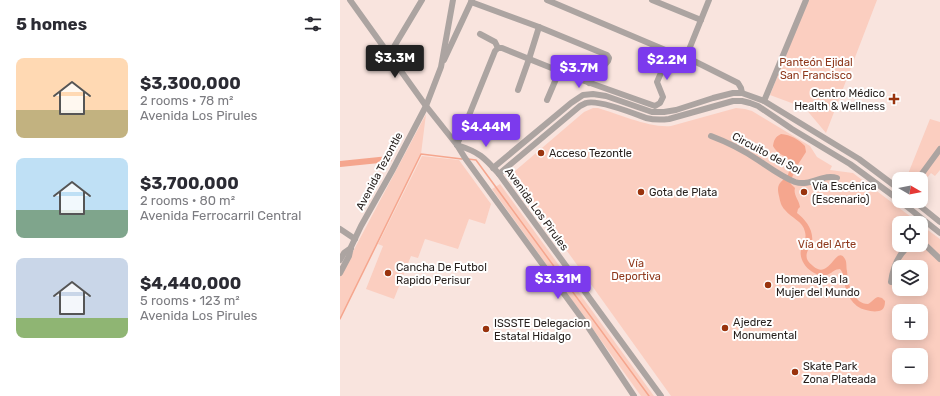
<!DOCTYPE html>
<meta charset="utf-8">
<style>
:root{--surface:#fff;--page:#f2f2f3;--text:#2b2b33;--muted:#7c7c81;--accent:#7c3aed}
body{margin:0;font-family:Rubik,sans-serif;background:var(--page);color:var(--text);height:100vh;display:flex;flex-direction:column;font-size:15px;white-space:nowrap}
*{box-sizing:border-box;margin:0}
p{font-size:13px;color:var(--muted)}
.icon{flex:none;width:22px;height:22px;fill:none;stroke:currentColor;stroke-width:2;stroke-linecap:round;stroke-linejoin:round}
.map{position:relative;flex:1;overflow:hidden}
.sheet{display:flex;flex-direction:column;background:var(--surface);width:340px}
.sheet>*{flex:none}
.needle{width:26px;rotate:99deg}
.buttons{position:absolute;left:552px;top:172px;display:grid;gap:8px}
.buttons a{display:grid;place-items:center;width:36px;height:36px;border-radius:8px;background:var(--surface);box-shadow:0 2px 10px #0003;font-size:20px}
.price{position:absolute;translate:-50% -34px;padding:0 9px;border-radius:4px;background:var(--accent);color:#fff;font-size:13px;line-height:26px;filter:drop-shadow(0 1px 2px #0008)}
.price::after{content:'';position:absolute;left:50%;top:24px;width:12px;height:9px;margin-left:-6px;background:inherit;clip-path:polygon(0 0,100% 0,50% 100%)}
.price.selected{background:#222;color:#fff}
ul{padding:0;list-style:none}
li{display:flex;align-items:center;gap:12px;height:100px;padding:0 16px}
li span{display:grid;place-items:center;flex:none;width:112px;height:80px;border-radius:8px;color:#555}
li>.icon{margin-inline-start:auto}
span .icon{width:48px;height:48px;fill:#fffc;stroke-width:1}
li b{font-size:17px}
h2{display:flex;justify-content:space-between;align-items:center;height:48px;padding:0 16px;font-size:17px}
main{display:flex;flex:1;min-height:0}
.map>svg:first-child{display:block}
.green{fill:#fbcec0;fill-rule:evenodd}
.water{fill:#f5a68e}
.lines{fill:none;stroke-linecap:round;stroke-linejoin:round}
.stream{stroke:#f5a68e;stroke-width:1.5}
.canal{stroke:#f5a68e;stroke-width:6}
.minor{stroke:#aca4a1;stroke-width:6}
.poi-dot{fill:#99330d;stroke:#fff;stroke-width:1.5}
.labels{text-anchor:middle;stroke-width:4;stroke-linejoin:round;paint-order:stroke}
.park-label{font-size:11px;fill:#8e381c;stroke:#fff}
.poi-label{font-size:11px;fill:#261f1c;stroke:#fff;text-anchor:start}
.street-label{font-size:11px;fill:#261f1c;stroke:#fff}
</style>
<main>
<section class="sheet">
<h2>5 homes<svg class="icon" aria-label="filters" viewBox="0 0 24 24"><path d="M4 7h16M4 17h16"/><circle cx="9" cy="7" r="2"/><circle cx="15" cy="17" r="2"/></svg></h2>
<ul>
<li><span style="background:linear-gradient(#ffd9b3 65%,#c2b280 0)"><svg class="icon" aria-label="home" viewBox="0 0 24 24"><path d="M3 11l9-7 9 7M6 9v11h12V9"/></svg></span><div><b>$3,300,000</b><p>2 rooms · 78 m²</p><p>Avenida Los Pirules</p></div></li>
<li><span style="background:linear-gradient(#bfe0f5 65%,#7fa58c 0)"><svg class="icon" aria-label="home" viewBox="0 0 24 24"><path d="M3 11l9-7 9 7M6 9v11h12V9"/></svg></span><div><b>$3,700,000</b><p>2 rooms · 80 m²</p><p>Avenida Ferrocarril Central</p></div></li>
<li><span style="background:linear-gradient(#c9d6e8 75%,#8fb573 0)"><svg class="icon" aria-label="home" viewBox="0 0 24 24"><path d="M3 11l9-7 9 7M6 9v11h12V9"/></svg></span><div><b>$4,440,000</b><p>5 rooms · 123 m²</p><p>Avenida Los Pirules</p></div></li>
</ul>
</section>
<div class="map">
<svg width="600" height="396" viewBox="0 0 600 396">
<rect width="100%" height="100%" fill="#f9e4de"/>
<!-- green -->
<g class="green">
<path d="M 468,0 L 537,0 L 486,133 L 465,108 L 430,95 Z"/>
<path d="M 253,108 L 258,108 C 279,114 309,128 331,126 L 396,108 L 405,109 L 412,111 L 470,146 L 477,157 L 492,166 L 490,170 L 513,173 L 579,223 L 559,223 L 559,245 L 581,245 L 581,225 L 600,239 L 600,396 L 331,396 L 174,177 L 174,174 L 175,171 L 244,112 ZM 559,267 L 581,267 L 581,289 L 559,289 ZM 559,311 L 581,311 L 581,333 L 559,333 ZM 559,355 L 581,355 L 581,377 L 559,377 Z"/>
<path d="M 86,114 L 81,154 L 0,319 L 0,276 Z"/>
<path d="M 590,119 L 600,122 L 600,170 L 595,176 L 591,173 L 581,185 L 581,179 L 566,179 Z"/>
<path d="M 82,156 L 119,160 L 151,204 L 145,224 L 129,219 L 118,249 L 85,239 L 78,258 L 71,256 L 54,299 L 26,289 L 43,246 L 38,244 Z"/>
<path d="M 160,184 L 314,396 L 301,396 L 152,189 Z"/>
</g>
<!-- water -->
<path class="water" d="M 441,134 C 451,135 458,139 465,146 L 466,152 L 457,166 L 450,182 L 451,184 L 455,188 C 453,195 459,200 460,207 L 458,209 L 457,213 C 465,219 474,230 472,242 C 470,248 465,252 467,259 C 468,262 471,264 473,266 C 490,281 496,244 505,259 C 507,262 506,267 507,271 C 508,282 510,293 519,301 C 522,303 524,304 528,304 C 532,302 534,298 538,297 L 542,298 L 545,301 C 545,306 544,310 539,311 C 534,312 530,311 526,310 C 512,307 506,293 504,281 C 503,276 503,272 500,269 C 495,269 493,272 489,274 C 484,277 476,275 471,271 C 465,267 459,258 461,250 C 463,243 467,239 465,232 C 463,221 451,218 445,210 C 441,206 440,201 439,196 C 436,184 440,183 448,175 C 455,151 441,161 433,146 C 434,140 435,137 441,134 Z"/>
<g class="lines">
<!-- stream -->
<g class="stream">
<path d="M 128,159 L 136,160 L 309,396"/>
<path d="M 0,319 L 81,154 L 122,159"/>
</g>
<!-- canal -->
<path class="canal" d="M 0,164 L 49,159"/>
<!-- minor -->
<g class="minor">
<path d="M 10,0 L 86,106 L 117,145 L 125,158 L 246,324 L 294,396"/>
<path d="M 207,0 L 330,52 L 346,57 L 398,83 L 401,88 L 402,93"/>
<path d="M 312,0 L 361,20"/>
<path d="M 131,2 L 199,27 L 267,55 L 269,58 L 268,61 L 249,83"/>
<path d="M 140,34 L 155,42 L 158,48"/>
<path d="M 158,48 L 162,48 L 239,79 L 315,106 L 320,103 L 323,97 L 317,82 L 330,52"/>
<path d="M 49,55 L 82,0"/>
<path d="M 346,57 L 369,0"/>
<path d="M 104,60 L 132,0"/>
<path d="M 178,90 L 189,59 L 199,27"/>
<path d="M 207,100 L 219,72"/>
<path d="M 424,101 L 466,0"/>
<path d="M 371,136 C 387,142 403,150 418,160 C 430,168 442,177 455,182 C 471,187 483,173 497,178"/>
<path d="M 117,145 C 139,152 144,157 159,174 L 321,396"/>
<path d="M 117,145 L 155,51 L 158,48"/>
<path d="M 153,168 L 231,103 L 243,95 L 253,94 L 266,96 L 312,112 L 324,112 L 336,110 L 373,98 L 393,93 L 402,93 L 424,101 L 519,159 L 559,189"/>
<path d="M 159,174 L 240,106 C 242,105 244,104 246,103 C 258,99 293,113 306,118 C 314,120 321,120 329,119 L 393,101 L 402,101 L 410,103 L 418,106 L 452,129 L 510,164 L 559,200"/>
<path d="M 578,179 L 600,149"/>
<path d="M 560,201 L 600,233"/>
<path d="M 574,201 L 600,222"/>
<path d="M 0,229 L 15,239"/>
<path d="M 581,241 L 600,259"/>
<path d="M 0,260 L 4,253 L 11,248"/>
<path d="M 0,273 L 9,256 L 11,247 L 21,226 L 52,171 L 86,106 L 101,67 L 113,0"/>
<path d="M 551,282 C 553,267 558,254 570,245"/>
</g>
</g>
<!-- markers -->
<g class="poi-dot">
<path d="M552 93h4v4h4v4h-4v4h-4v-4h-4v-4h4z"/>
<circle cx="201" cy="153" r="4"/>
<circle cx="301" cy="192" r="4"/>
<circle cx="464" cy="192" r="4"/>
<circle cx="48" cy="273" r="4"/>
<circle cx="428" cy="285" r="4"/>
<circle cx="385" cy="328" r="4"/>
<circle cx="146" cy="329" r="4"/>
<circle cx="455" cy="372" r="4"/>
</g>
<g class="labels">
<!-- park labels -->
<g class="park-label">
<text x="476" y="66">Panteón Ejidal<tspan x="476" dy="13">San Francisco</tspan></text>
<text x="487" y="248">Vía del Arte</text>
<text x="296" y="267">Vía<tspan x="296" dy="13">Deportiva</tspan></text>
</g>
<!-- poi labels -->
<g class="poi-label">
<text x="545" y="97" text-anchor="end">Centro Médico<tspan x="545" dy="13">Health &amp; Wellness</tspan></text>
<text x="209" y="157">Acceso Tezontle</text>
<text x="472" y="190">Vía Escénica<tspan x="472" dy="13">(Escenario)</tspan></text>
<text x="309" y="196">Gota de Plata</text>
<text x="56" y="271">Cancha De Futbol<tspan x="56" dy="13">Rapido Perisur</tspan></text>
<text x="436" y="283">Homenaje a la<tspan x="436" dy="13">Mujer del Mundo</tspan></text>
<text x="393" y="326">Ajedrez<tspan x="393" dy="13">Monumental</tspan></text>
<text x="154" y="327">ISSSTE Delegacion<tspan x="154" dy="13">Estatal Hidalgo</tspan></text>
<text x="463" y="370">Skate Park<tspan x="463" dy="13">Zona Plateada</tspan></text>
</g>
<!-- street labels -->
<g class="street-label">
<text transform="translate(427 153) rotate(28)" y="4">Circuito del Sol</text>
<text transform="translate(39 171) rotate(-62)" y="4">Avenida Tezontle</text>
<text transform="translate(197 209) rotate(54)" y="4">Avenida Los Pirules</text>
</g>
</g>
</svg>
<div class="buttons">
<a><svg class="needle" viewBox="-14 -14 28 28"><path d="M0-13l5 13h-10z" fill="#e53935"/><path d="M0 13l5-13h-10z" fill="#7c7c81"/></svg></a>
<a><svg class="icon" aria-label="locate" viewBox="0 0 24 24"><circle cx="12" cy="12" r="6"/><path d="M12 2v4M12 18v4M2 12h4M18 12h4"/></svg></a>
<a><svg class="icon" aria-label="layers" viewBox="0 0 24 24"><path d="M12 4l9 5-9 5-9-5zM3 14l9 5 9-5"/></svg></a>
<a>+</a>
<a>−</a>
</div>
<b class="price selected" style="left:55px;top:79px">$3.3M</b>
<b class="price" style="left:327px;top:81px">$2.2M</b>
<b class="price" style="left:239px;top:89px">$3.7M</b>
<b class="price" style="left:146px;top:148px">$4.44M</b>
<b class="price" style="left:218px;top:300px">$3.31M</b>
</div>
</main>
